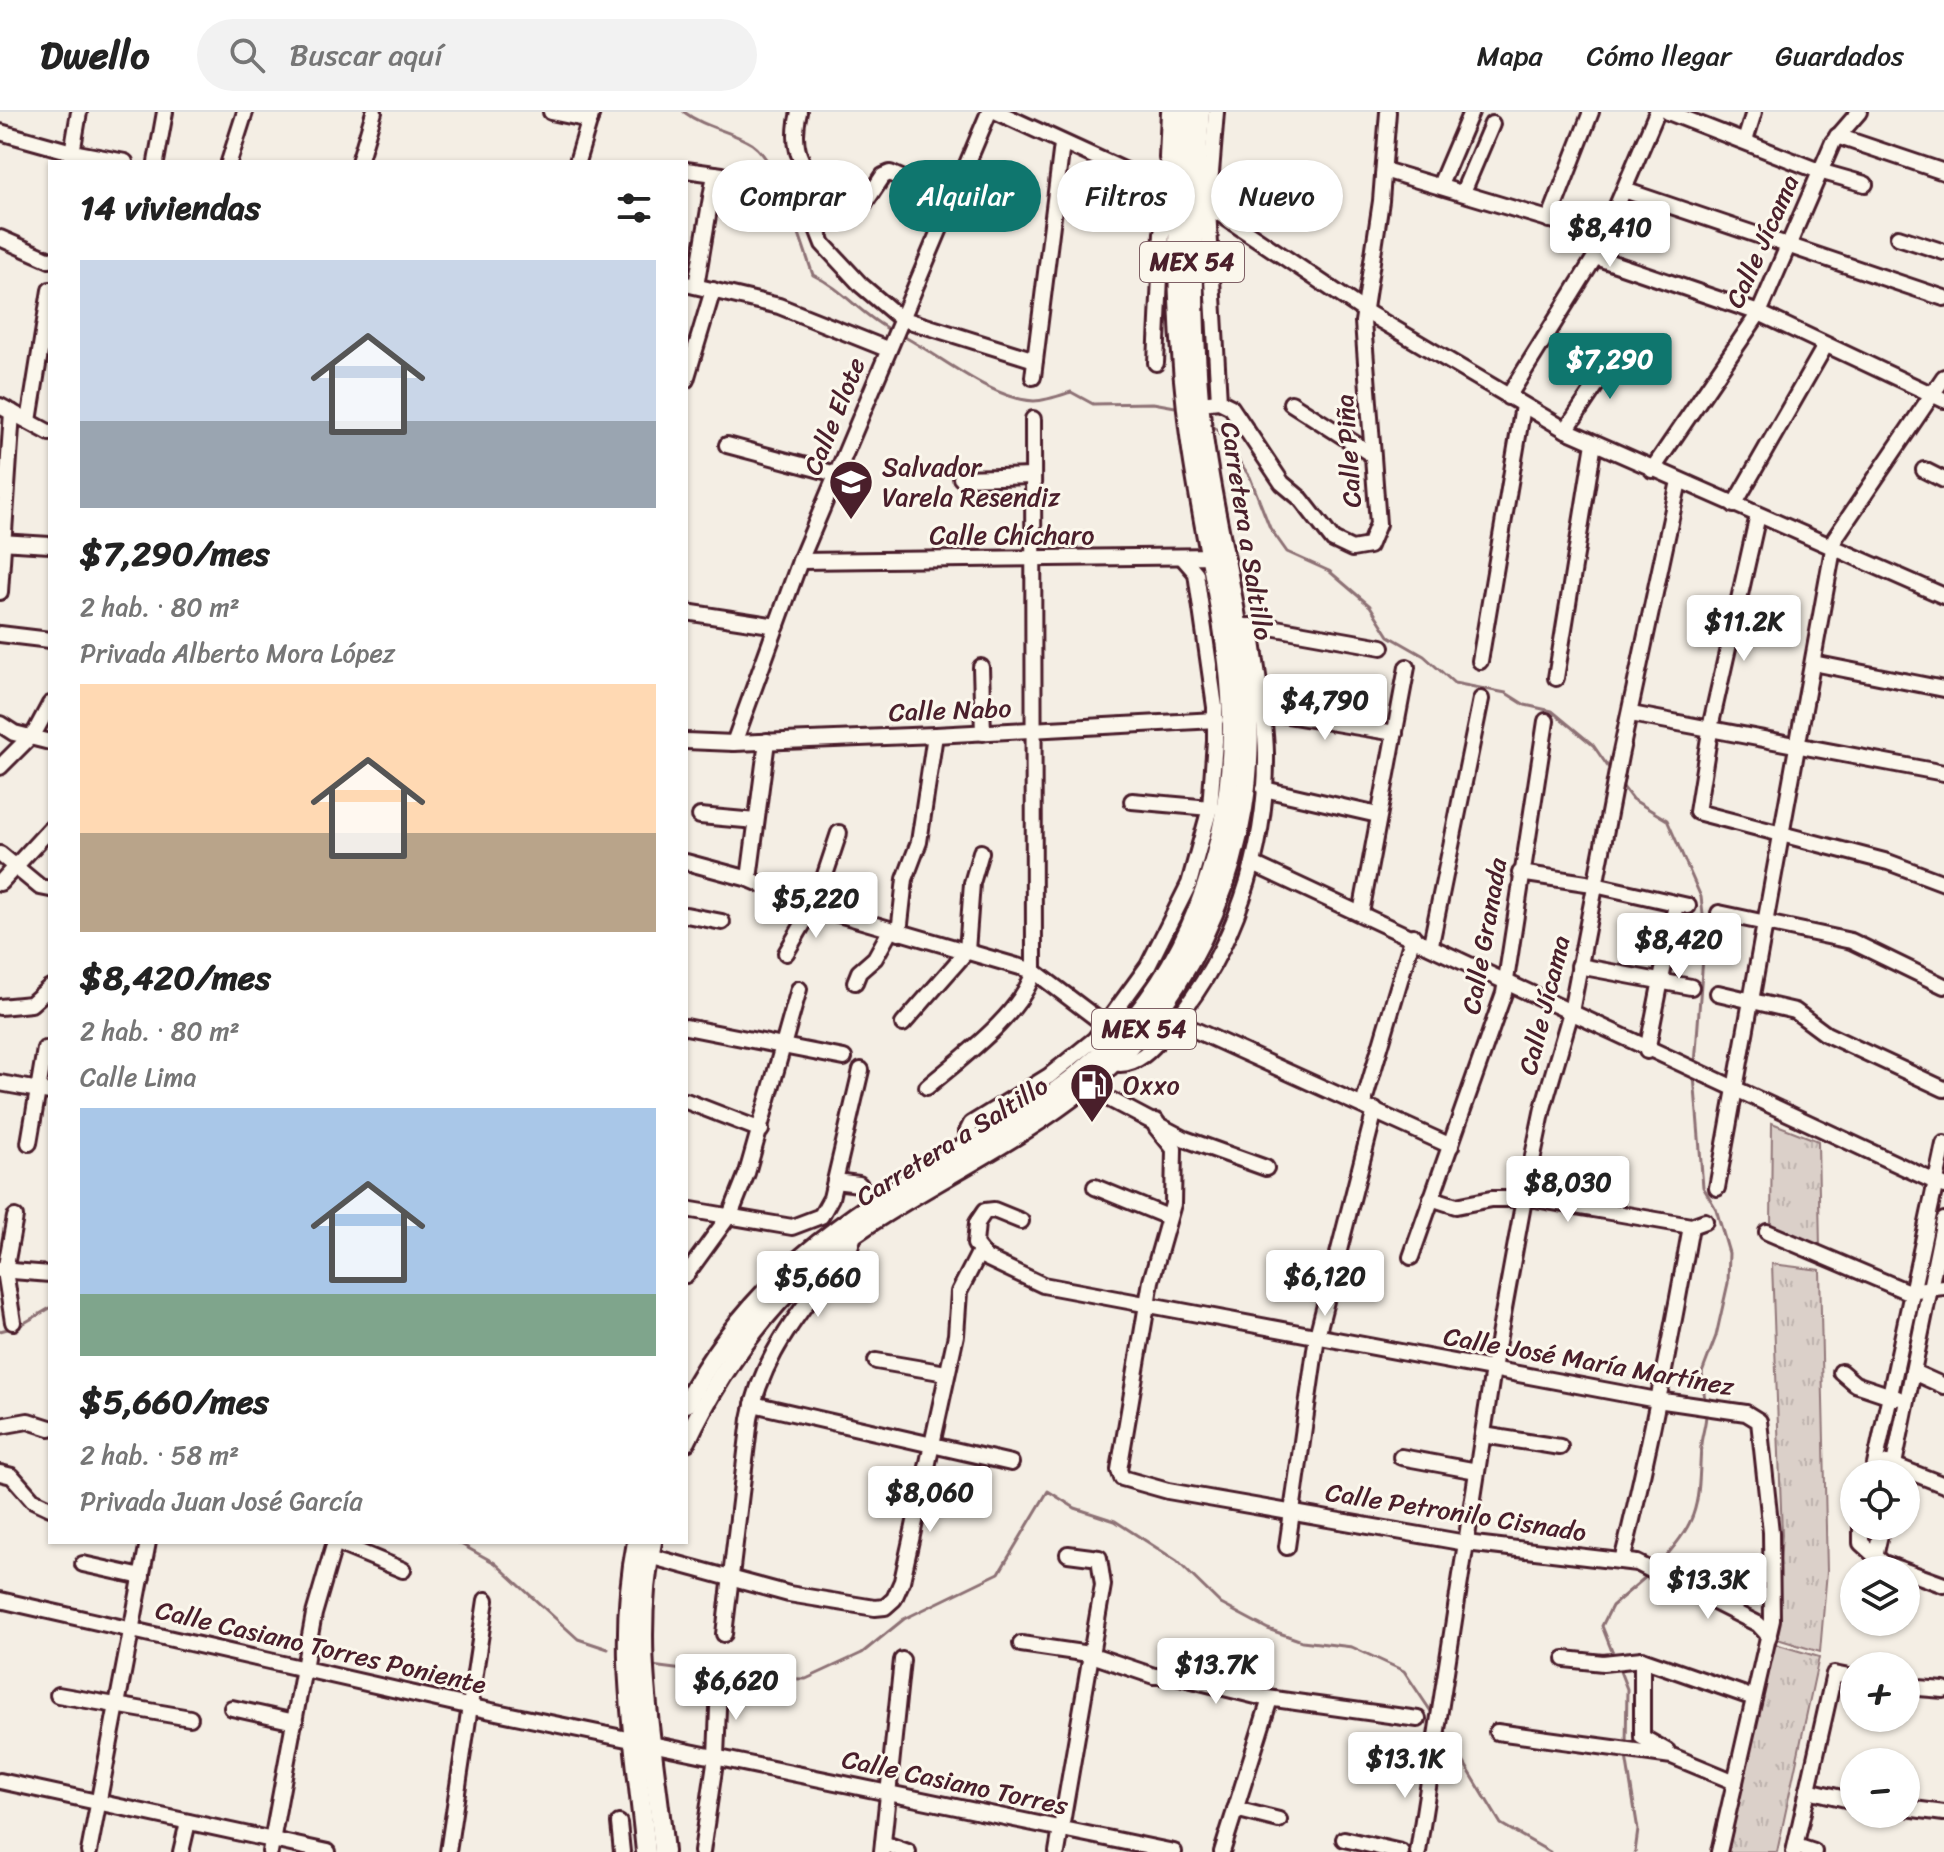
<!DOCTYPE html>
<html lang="es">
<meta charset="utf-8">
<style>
:root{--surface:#fff;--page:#f2f2f2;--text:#222;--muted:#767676;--line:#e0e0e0;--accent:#0f766e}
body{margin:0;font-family:Sriracha,sans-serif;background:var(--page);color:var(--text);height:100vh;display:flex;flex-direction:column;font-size:30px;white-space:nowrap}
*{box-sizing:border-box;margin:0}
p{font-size:26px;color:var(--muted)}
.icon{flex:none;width:44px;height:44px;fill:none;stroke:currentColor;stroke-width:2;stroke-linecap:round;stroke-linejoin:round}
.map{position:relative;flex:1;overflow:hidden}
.details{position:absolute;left:48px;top:48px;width:640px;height:1384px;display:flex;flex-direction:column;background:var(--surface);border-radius:0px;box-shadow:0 2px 6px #0004}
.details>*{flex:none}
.guide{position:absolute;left:712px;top:48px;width:760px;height:72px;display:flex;gap:16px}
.tools{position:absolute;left:1840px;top:1348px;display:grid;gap:16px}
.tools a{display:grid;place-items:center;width:80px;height:80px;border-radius:50%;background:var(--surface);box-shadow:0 2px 6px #0004;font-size:40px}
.price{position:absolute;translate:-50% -68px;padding:0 18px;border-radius:8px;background:#fff;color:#222;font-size:26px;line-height:52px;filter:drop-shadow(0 2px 4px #0008)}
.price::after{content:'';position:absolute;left:50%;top:48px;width:24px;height:18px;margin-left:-12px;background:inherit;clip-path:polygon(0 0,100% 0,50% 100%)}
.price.current{background:var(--accent);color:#fff}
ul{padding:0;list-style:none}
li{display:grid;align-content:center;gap:16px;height:424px;padding:0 32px}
li span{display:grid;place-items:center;height:248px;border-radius:0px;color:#555}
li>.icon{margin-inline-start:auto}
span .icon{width:144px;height:144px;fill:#fffc;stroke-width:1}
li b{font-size:34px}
h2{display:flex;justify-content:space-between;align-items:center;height:96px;padding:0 32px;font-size:34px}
.chip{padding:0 28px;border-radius:36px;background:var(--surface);box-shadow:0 2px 6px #0004;font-size:28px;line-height:72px}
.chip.current{background:var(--accent);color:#fff}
header{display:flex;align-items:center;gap:48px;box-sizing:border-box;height:112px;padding:0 40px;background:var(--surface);border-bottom:2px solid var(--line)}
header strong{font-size:38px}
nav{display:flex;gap:44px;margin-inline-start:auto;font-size:28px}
.search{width:560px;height:72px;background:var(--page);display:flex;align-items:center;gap:20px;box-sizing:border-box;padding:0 28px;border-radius:44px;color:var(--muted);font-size:30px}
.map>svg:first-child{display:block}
.grass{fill:url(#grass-tufts);stroke:#92787a;stroke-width:2}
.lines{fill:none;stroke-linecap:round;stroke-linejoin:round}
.stream{stroke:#8d7174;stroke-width:3}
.minor-casing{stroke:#4a1f2b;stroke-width:20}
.major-casing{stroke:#4a1f2b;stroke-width:24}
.minor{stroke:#fbf7ec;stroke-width:14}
.major{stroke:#fbf7ec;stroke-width:18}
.labels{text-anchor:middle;stroke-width:6;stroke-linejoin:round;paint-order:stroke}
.shield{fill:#fbf7ec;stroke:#7f6065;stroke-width:2}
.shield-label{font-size:24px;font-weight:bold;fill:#4a1f2b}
.street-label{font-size:26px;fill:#4a1f2b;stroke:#fbf7ec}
.poi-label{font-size:26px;fill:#4a1f2b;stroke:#fbf7ec;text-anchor:start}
</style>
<header>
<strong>Dwello</strong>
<div class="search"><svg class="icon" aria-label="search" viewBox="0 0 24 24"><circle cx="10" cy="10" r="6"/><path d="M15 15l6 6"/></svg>Buscar aquí</div>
<nav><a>Mapa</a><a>Cómo llegar</a><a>Guardados</a></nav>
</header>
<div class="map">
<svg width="1944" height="1740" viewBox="0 0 1944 1740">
<defs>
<pattern id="grass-tufts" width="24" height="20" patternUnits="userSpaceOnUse" patternTransform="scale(2)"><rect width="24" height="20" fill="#dbd0c9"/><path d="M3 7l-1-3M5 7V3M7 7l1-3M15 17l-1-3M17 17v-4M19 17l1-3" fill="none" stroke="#bdb2ad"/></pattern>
</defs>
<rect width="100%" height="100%" fill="#f4eee4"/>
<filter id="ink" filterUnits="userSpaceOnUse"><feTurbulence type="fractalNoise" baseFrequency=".0125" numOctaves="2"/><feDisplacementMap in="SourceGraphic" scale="16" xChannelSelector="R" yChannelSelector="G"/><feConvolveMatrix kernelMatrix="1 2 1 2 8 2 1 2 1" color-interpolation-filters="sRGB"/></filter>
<g filter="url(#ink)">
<!-- grass -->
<g class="grass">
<path d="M 1772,1011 L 1818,1029 L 1820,1138 L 1771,1117 Z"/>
<path d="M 1772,1152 L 1820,1158 L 1827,1459 L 1820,1540 L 1774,1526 L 1782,1423 Z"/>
<path d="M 1772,1531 L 1819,1545 L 1777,1740 L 1728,1740 Z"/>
</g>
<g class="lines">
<!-- stream -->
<g class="stream">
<path d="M 684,0 C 705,16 730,18 752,32 C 779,50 802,132 813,163 C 843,177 862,204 892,219"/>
<path d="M 899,222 C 939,242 990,287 1034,289 C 1045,289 1059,284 1071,280 L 1093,292 L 1153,291 L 1181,296"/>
<path d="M 1208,312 L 1217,317 L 1250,365 L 1270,416 L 1287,440 L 1329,459 L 1370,494 L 1389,524 L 1424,544 L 1454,571 L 1506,581 L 1525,593 L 1552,599 L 1593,633 L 1611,659"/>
<path d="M 1620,671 L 1632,687 L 1667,708 L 1701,785 L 1705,819 L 1695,952"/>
<path d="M 1694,964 L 1703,1075 L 1716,1097 L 1729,1141 L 1728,1171 L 1716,1224 L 1702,1261 L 1705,1290"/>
<path d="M 0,1219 L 19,1214 L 50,1196"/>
<path d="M 457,1430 L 495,1451 L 578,1527 L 608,1537"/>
<path d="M 1656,1455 C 1701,1408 1698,1394 1701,1332 C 1702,1322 1706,1312 1706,1302"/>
<path d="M 1615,1547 L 1602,1514 L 1612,1494 L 1648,1463"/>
<path d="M 652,1554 L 745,1566 L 806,1567 L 862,1541 L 904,1507 L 999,1461 L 1048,1379 L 1075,1396 L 1115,1409 L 1177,1449 L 1221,1492 L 1268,1517 L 1302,1529 L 1352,1535 L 1404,1559 L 1434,1604"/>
<path d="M 1618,1554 L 1627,1577 L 1626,1632"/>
<path d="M 1443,1616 L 1501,1712 L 1550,1740"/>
<path d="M 1626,1644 L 1638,1718 L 1635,1740"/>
</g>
<!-- minor casing -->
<g class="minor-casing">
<g id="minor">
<path d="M 551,0 L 590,8"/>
<path d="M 799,0 C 786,54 815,67 854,93 L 865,91 L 883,64 L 890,61 L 951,88"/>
<path d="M 997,0 L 1220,102 L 1363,198 L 1566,318 L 1944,484"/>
<path d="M 1169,0 L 1167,46 L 1178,71"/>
<path d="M 1216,0 L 1208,97 L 1219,289"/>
<path d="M 1668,0 L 1819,59 L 1865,72"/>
<path d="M 0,20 L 72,40 L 125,50"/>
<path d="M 1837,24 L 1944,60"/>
<path d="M 1745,29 L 1754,0"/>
<path d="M 71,47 L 79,0"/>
<path d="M 156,50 L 165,0"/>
<path d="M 229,50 L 245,0"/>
<path d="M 359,50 L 374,0"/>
<path d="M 577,50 L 592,0"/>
<path d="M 686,58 L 722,63 L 758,79"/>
<path d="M 1384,58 L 1605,124"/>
<path d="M 1440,73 L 1471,0"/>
<path d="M 1624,78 L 1944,186"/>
<path d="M 1463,80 L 1492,12"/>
<path d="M 1549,108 L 1591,0"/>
<path d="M 814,109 L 823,132 L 861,173 L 900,206 L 1035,248"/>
<path d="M 1898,125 L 1944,140"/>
<path d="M 0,126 L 50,148"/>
<path d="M 1595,145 L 1759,201 L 1944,288"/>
<path d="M 686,172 L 779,194 L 887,237"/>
<path d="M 696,174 L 715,62"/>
<path d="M 1156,251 L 1162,121 L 1165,115 L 1176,112"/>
<path d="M 1033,265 L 1062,32"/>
<path d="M 686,268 L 713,178"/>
<path d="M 1508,285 L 1595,145 L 1657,0"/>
<path d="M 1200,291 L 1219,289 L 1231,295 L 1282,371 L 1301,387 L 1333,428 L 1352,437 L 1369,434 L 1378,412 L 1363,210 L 1381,89 L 1388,0"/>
<path d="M 1291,291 L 1371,342"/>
<path d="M 0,294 L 50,321"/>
<path d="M 29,309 L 50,178"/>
<path d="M 1566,318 L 1621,236"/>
<path d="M 727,333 L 836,362"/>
<path d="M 1652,358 L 1759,201 L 1833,30 L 1859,0"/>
<path d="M 1924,358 L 1944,368"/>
<path d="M 961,366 L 1033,364"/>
<path d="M 1734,393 L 1825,234"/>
<path d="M 1758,403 L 1712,607 L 1697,700 L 1888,750 L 1944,771"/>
<path d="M 0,430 L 50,433"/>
<path d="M 800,449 L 1220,444"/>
<path d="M 0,480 L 12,300"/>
<path d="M 686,500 L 777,514"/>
<path d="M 1245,514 L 1276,516 L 1382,535"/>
<path d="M 0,522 L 50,528"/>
<path d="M 1480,549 L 1523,294"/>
<path d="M 1813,551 L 1944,577"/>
<path d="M 981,555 L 983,621"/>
<path d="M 1556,566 L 1594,331"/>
<path d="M 1257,598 L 1395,621"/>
<path d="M 1631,602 L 1944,661"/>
<path d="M 0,612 L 14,621 L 50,630"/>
<path d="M 686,629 L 734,631 L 935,623 L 1216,608"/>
<path d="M 734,631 L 800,449 L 989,0"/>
<path d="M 0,655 L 35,620 L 50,592"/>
<path d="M 1264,677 L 1378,703"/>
<path d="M 1132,689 L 1210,696"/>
<path d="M 700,704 L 756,709"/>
<path d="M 0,742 L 40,775 L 50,777"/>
<path d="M 686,750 L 749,767 L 814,795 L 1034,859 L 1104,912"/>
<path d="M 1253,752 L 1944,1074"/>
<path d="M 1520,761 L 1586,771 L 1688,794"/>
<path d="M 749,767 L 767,629"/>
<path d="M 0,771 L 50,717"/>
<path d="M 1361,801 L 1407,555"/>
<path d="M 1719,801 L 1851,829 L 1944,874"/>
<path d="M 686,803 L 722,810"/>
<path d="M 899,821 L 905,767 L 919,730 L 935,623"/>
<path d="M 1431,832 L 1481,587"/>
<path d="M 786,841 L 816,790 L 839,721"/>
<path d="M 1579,854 L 1691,875"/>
<path d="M 855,870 L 859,860 L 875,846 L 890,819"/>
<path d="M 1718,881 L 1795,899 L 1826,922 L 1944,977"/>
<path d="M 0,895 L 31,892 L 50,875"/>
<path d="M 1175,909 L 1451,1034"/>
<path d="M 903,912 L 967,839 L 972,771 L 981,740"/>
<path d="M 686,915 L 844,946"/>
<path d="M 1647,939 L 1676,792"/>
<path d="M 1113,951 C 1138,957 1156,932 1171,914 C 1234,839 1267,739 1266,641 C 1265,599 1256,556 1251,514"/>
<path d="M 0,971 L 50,980"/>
<path d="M 1091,971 L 1109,987 L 1185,1027 L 1266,1056"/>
<path d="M 927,975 C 961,946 1021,903 1034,859 L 1033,307"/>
<path d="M 686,989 L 761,1018"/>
<path d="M 1363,993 L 1413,824"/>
<path d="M 1156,1009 L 1156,1015 L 1174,1037 L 1173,1092 L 1151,1169 L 1119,1358 L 1122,1366 L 1168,1379 L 1466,1431 L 1637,1451 L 1758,1512 L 1769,1524"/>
<path d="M 29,1031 L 45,937"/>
<path d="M 973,1031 L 967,1020 L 971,1012 L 1049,964 L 1095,927 L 1148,854 L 1189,772 L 1210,696 L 1215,629 L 1215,595 L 1196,461 L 1183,446"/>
<path d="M 835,1069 L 859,1072 L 873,1090"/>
<path d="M 1095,1075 L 1168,1105"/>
<path d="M 1717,1076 L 1835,426 L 1944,265"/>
<path d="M 1431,1086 L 1456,1094 L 1491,1087 L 1535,1087 L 1691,1114 L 1705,1109"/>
<path d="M 686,1097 L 792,1115 L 821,1104 L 831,1086 L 861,958"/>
<path d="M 1021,1109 L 994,1098 L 985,1099 L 977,1111 L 975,1132 L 986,1146 L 1043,1173 L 1657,1288 L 1746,1301 L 1759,1309 L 1771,1420 L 1772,1508 L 1719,1740"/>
<path d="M 1767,1120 L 1906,1179 L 1944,1175"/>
<path d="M 1411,1145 L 1504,881 L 1546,609"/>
<path d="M 0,1158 L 50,1162"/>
<path d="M 686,1163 L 731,1101 L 747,1061 L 799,877"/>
<path d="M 13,1210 L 5,1159 L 15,1105"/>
<path d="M 876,1249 L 946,1261"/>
<path d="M 1841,1260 L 1855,1272 L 1897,1286"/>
<path d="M 1913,1260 L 1944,1274"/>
<path d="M 753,1292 L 1011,1351"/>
<path d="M 0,1314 L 28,1309 L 50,1316"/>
<path d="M 1483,1323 L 1560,1335"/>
<path d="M 1401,1345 L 1477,1359"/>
<path d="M 1888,1351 L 1944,1373"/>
<path d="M 0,1361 L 12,1364 L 33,1388 L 50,1396"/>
<path d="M 1873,1362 L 1944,1032"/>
<path d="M 1892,1362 L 1944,1108"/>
<path d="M 1861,1414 L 1861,1431 L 1883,1451 L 1944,1473"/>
<path d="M 335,1430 L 403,1458"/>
<path d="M 1287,1435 L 1317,1224 L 1375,998"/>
<path d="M 649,1444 L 789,1482 L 875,1496 L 885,1495 L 894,1487 L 902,1469 L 956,1223 L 959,1180 L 979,1141"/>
<path d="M 1875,1445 L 1882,1414"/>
<path d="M 1622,1449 C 1650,1337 1671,1227 1691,1114"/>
<path d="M 83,1452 L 142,1465"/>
<path d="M 0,1488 L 472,1595 L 1174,1740"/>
<path d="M 724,1522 L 750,1307 C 758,1260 785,1219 814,1181 C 829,1161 850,1148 854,1121"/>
<path d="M 1021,1532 L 1089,1542 L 1154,1564 L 1176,1564 L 1260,1585 L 1418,1607"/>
<path d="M 1565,1547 L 1603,1551 L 1642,1547 L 1754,1586"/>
<path d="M 1642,1547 L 1642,1625 L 1667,1639"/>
<path d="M 1906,1575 L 1944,1578"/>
<path d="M 58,1583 L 190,1606"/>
<path d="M 232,1596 L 295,1610"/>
<path d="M 1497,1620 L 1672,1644 L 1735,1670"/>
<path d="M 0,1669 L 328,1740"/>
<path d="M 1808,1678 L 1854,1689"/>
<path d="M 1906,1696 L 1944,1701"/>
<path d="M 1235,1697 L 1279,1708"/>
<path d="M 619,1711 L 622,1740"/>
<path d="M 1344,1727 L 1401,1740"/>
<path d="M 883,1731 L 908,1740"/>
<path d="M 1796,1734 L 1814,1740"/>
<path d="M 89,1740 L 148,1430"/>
<path d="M 181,1740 L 188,1710"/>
<path d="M 270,1740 L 314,1502 L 335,1430"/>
<path d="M 448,1740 L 486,1488"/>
<path d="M 702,1740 L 716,1644 L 719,1573"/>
<path d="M 882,1740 L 902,1548"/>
<path d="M 1057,1740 L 1103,1473 L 1099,1446 L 1068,1442"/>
<path d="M 1222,1740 L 1270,1587"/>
<path d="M 1418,1740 L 1493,1257 L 1524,1087 L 1543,996 L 1571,900 L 1620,644 L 1679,369"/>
<path d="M 1794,1740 L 1834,1562 L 1854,1566"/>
</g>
</g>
<!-- major casing -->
<g class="major-casing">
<g id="major">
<path d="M 686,1291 C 750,1169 843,1108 958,1039 C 1000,1015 1044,991 1081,960 C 1201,860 1246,702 1228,550 C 1218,469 1197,389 1188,307 C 1176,204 1175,103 1184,0"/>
<path d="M 686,1329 C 728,1241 790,1162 872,1109 C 943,1063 1020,1027 1086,974 C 1198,884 1260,731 1247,588 C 1239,491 1210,397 1200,300 C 1191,199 1192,101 1200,0"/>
<path d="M 637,1430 C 616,1535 636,1635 646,1740"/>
<path d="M 652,1430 C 630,1534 654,1636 664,1740"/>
</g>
</g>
<!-- minor -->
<use href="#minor" class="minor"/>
<!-- major -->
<use href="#major" class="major"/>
</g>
</g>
<!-- icons -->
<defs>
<g id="school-pin" transform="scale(2.3)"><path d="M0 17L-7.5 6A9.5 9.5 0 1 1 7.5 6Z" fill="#4a1f2b" stroke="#fbf7ec"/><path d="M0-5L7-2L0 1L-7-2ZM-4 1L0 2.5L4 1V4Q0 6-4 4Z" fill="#fff"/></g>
<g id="fuel-pin" transform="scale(2.3)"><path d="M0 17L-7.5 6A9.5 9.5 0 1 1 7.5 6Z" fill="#4a1f2b" stroke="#fbf7ec"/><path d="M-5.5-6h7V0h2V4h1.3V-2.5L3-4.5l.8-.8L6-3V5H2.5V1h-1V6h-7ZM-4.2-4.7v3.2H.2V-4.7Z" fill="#fff"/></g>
</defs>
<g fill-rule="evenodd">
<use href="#school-pin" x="851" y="370"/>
<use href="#fuel-pin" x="1092" y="973"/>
</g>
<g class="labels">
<!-- shield labels -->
<g class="shield">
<rect x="1140" y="130" width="104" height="40" rx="6"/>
<rect x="1092" y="897" width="104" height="40" rx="6"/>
</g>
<g class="shield-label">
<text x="1192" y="158">MEX 54</text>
<text x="1144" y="925">MEX 54</text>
</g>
<!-- street labels -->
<g class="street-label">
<text transform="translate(1762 129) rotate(-66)" y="9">Calle Jícama</text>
<text transform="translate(834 304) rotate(-68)" y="9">Calle Elote</text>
<text transform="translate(1348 339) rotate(-94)" y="9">Calle Piña</text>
<text transform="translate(1247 419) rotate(81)" y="9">Carretera a Saltillo</text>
<text x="1012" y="432">Calle Chícharo</text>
<text transform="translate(950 598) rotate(-2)" y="9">Calle Nabo</text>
<text transform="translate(1484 824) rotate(-80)" y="9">Calle Granada</text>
<text transform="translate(1544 893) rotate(-76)" y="9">Calle Jícama</text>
<text transform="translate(952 1029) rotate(-32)" y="9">Carretera a Saltillo</text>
<text transform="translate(1589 1249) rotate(10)" y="9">Calle José María Martínez</text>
<text transform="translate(1456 1400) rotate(9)" y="9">Calle Petronilo Cisnado</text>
<text transform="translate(321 1535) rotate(13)" y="9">Calle Casiano Torres Poniente</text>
<text transform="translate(955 1670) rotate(12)" y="9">Calle Casiano Torres</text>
</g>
<!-- poi labels -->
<g class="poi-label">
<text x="882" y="364">Salvador<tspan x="882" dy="30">Varela Resendiz</tspan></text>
<text x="1123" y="982">Oxxo</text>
</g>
</g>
</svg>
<div class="tools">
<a><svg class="icon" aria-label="locate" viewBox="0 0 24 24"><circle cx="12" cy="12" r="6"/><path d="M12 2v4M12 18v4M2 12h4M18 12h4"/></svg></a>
<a><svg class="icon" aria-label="layers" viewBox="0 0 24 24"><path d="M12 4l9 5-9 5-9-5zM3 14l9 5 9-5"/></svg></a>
<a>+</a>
<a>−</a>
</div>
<b class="price" style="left:1610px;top:157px">$8,410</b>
<b class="price current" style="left:1610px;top:289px">$7,290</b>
<b class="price" style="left:1744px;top:551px">$11.2K</b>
<b class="price" style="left:1325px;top:630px">$4,790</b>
<b class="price" style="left:816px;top:828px">$5,220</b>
<b class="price" style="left:1679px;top:869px">$8,420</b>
<b class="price" style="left:1568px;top:1112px">$8,030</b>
<b class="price" style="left:1325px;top:1206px">$6,120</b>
<b class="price" style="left:818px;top:1207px">$5,660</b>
<b class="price" style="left:930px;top:1422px">$8,060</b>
<b class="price" style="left:1708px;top:1509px">$13.3K</b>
<b class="price" style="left:1216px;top:1594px">$13.7K</b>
<b class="price" style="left:736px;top:1610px">$6,620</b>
<b class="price" style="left:1405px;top:1688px">$13.1K</b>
<div class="guide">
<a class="chip">Comprar</a>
<a class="chip current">Alquilar</a>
<a class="chip">Filtros</a>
<a class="chip">Nuevo</a>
</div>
<section class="details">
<h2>14 viviendas<svg class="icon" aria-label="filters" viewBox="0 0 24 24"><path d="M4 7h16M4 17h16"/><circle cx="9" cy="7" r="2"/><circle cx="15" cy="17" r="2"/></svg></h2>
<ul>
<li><span style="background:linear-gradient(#c9d6e8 65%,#9aa5b1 0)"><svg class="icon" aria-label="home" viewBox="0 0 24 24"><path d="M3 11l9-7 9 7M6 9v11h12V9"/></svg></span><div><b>$7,290/mes</b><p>2 hab. · 80 m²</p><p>Privada Alberto Mora López</p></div></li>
<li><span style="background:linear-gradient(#ffd9b3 60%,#b9a48a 0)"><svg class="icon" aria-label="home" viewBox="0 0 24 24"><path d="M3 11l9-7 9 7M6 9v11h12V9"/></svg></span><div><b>$8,420/mes</b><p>2 hab. · 80 m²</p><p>Calle Lima</p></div></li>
<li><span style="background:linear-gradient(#a9c7e8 75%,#7fa58c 0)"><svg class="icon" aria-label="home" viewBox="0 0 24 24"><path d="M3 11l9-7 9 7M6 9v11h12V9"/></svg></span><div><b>$5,660/mes</b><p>2 hab. · 58 m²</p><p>Privada Juan José García</p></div></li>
</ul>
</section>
</div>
